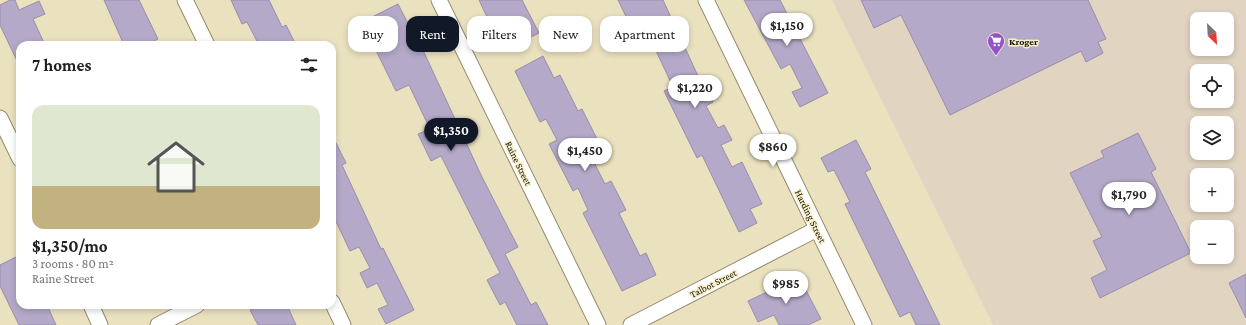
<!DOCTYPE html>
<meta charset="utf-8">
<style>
:root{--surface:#fff;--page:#f6f6f6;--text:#202124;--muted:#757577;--accent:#111827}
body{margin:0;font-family:"Crimson Pro",serif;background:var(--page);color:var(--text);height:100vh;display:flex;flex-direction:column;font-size:15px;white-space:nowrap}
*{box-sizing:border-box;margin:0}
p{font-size:13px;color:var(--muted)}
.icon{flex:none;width:22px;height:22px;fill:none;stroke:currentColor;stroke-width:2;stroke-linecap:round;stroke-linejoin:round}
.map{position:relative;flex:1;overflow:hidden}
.drawer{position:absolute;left:16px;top:41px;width:320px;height:268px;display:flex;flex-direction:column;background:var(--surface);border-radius:12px;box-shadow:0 2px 6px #0003}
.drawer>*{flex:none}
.banner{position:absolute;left:348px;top:16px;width:380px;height:36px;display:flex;gap:8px}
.needle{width:26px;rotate:155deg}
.tools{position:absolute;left:1190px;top:12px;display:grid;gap:8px}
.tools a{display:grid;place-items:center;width:44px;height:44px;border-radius:8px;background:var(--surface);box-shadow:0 2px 6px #0003;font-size:20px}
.price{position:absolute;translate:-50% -34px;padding:0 9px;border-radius:14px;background:#fff;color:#222;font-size:13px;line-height:26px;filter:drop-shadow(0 1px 2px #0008)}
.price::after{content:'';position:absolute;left:50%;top:24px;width:12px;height:9px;margin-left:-6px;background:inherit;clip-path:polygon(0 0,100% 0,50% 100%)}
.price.selected{background:var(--accent);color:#fff}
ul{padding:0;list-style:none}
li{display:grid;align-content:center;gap:8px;height:212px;padding:0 16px}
li span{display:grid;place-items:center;height:124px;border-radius:12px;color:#555}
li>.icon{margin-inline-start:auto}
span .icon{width:72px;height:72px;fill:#fffc;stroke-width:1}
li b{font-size:17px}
h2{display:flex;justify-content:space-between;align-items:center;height:48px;padding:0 16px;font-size:17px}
.chip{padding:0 14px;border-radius:12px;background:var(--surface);box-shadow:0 2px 6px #0003;font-size:14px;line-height:36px}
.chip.selected{background:var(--accent);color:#fff}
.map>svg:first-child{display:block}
.commercial{fill:#e1d5c1;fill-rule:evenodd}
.building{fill:#b4a9c8;stroke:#998eac}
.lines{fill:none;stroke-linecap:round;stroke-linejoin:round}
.minor-casing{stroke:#948c6c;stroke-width:17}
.minor{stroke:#fff;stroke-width:15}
.labels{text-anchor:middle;stroke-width:3;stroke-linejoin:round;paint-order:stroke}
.poi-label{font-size:10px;font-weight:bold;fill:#161307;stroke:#f7eecb;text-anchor:start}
.street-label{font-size:10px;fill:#161307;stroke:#f7eecb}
</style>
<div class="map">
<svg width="1246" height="325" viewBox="0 0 1246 325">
<rect width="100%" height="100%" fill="#eae1bf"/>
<!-- commercial -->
<path class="commercial" d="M 832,0 L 1246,0 L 1246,325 L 993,325 ZM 1197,19 L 1227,19 L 1227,49 L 1197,49 ZM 1197,71 L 1227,71 L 1227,101 L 1197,101 ZM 1197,123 L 1227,123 L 1227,153 L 1197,153 ZM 1197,175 L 1227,175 L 1227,205 L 1197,205 ZM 1197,227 L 1227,227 L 1227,257 L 1197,257 Z"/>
<!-- building -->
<g class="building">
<path d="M 10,0 L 15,0 L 19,10 L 39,1 L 45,14 L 33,19 L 45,45 L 20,45 L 20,67 L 0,25 L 0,5 Z"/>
<path d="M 104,0 L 139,0 L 158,39 L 146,45 L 124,45 Z"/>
<path d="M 231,0 L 269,0 L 282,27 L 286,25 L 296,45 L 259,45 L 247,22 L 242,24 Z"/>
<path d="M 479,0 L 522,0 L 539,33 L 503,51 Z"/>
<path d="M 618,0 L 663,0 L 704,89 L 706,88 L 713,102 L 706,106 L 718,128 L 724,125 L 732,140 L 721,145 L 732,167 L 742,162 L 762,204 L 750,209 L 757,223 L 739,232 L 702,155 L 697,158 L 664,91 L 673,87 L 644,25 L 633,31 Z"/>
<path d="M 744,0 L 780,0 L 828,93 L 800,107 L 792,92 L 802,88 L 790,64 L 781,69 Z"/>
<path d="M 861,0 L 1088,0 L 1106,39 L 1098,42 L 1103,53 L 1086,62 L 1081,51 L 950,115 L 901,15 L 874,28 Z"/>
<path d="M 398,4 L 420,47 L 421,46 L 482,177 L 518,247 L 505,254 L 531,305 L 536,302 L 548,325 L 517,325 L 505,302 L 500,305 L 487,280 L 500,273 L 441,156 L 431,161 L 418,134 L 430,129 L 409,85 L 396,91 L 362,22 Z"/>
<path d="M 543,56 L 554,78 L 560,75 L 578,111 L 582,109 L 597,139 L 585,145 L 605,184 L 611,181 L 626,210 L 619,213 L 640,256 L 646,253 L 656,275 L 622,291 L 583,213 L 588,210 L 578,188 L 573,191 L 549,144 L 557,140 L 546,119 L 540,122 L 515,71 Z"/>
<path d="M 1138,133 L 1156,169 L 1151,172 L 1191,253 L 1100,298 L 1091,278 L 1107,270 L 1093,241 L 1102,237 L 1070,173 L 1104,157 L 1101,151 Z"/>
<path d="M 332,135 L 346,163 L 342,165 L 381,249 L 383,248 L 414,310 L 386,324 L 378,309 L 388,305 L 377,283 L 367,288 L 360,273 L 370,268 L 359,247 L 350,251 L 332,213 Z"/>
<path d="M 856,140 L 871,169 L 865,172 L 940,325 L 916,325 L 910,312 L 900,317 L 845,204 L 850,202 L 834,170 L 828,172 L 821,158 Z"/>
<path d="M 20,255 L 20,305 L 47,305 L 56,325 L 19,325 L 0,286 L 0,265 Z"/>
<path d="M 1246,274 L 1246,318 L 1229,283 Z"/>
<path d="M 799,277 L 821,319 L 808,325 L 779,325 L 774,315 L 758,322 L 748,301 Z"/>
<path d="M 260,305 L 287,305 L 296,325 L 258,325 L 250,310 Z"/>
</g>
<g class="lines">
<!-- minor casing -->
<g class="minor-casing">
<g id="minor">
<path d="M 185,0 L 207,45"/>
<path d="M 439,0 L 598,325"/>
<path d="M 706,0 L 864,325"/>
<path d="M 0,118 L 20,159"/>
<path d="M 332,302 L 343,325"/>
<path d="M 91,305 L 100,325"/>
<path d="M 158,325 L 197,305"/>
<path d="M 631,325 L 817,229"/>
</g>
</g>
<!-- minor -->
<use href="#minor" class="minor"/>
</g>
<!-- icons -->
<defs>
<g id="supermarket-pin" transform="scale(0.9)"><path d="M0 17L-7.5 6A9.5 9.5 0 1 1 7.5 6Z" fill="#9252c8" stroke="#f7eecb"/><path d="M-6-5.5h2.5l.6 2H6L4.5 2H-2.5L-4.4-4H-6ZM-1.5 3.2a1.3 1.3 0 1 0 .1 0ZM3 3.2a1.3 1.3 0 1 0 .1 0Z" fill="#fff"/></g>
</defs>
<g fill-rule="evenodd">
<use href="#supermarket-pin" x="996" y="41"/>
</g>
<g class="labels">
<!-- poi labels -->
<g class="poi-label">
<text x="1009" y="45">Kroger</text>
</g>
<!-- street labels -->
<g class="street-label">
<text transform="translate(519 163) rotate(64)" y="4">Raine Street</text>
<text transform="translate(811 216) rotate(64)" y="4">Harding Street</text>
<text transform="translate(713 283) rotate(-27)" y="4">Talbot Street</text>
</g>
</g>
</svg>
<div class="tools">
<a><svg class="needle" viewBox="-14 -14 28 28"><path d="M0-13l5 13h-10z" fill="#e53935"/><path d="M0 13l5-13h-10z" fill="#757577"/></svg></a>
<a><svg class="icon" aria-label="locate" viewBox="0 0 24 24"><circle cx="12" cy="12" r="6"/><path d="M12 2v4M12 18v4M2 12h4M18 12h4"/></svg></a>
<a><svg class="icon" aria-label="layers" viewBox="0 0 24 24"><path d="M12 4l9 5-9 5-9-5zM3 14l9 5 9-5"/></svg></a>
<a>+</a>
<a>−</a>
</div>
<b class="price" style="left:787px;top:47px">$1,150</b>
<b class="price" style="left:695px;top:109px">$1,220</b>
<b class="price selected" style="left:451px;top:152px">$1,350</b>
<b class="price" style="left:773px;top:168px">$860</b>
<b class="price" style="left:585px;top:172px">$1,450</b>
<b class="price" style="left:1129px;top:216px">$1,790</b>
<b class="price" style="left:786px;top:305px">$985</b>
<div class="banner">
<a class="chip">Buy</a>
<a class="chip selected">Rent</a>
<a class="chip">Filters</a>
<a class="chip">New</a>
<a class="chip">Apartment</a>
</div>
<section class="drawer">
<h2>7 homes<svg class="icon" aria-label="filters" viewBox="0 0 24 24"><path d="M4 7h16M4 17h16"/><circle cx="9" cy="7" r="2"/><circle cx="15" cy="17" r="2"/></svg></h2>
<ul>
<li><span style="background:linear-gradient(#dfe7d0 65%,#c2b280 0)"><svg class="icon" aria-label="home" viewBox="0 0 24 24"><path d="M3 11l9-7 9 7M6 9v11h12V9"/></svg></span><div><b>$1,350/mo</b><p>3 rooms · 80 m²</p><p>Raine Street</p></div></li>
</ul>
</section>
</div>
